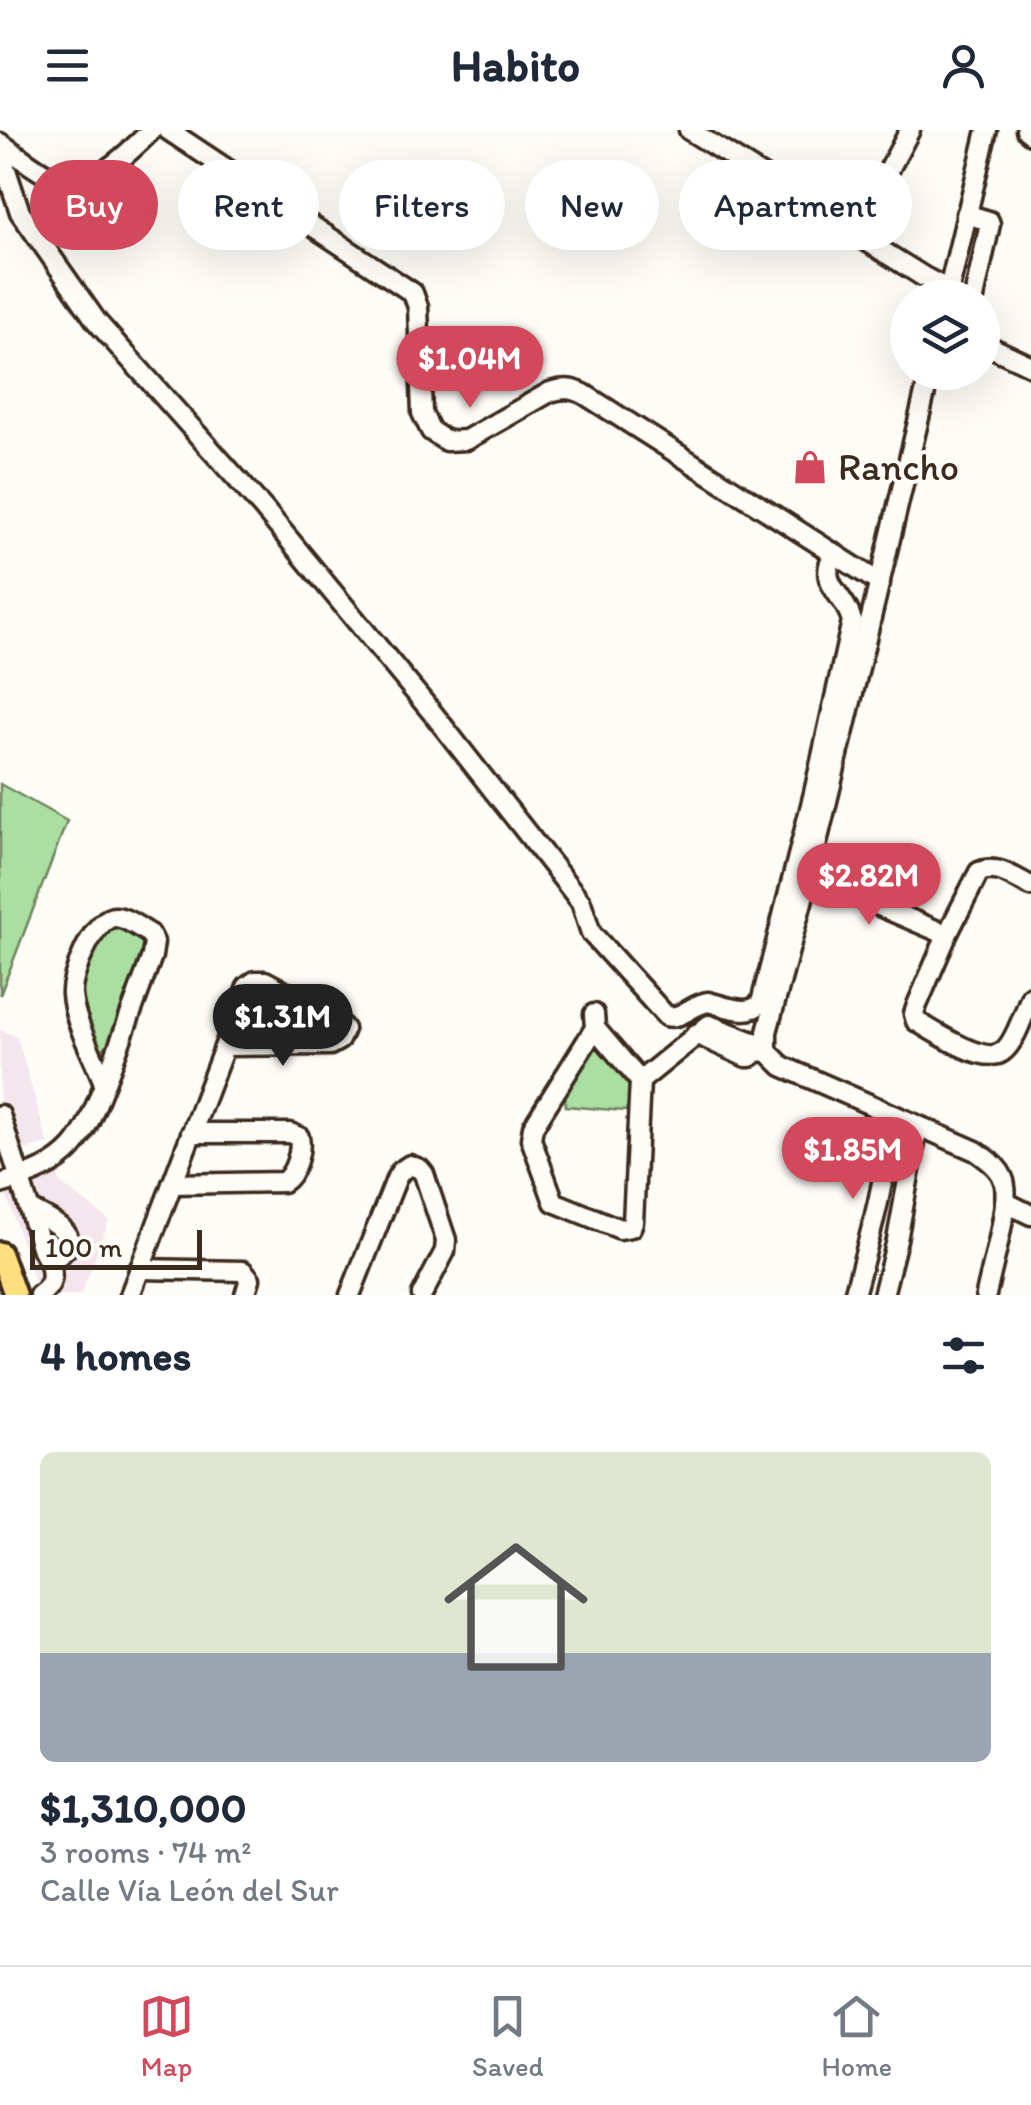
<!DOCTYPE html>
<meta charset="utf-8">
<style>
:root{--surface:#fff;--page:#f2f2f3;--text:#1f2937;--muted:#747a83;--line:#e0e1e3;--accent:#d1495b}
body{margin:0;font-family:Itim,sans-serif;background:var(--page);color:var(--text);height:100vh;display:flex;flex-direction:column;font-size:38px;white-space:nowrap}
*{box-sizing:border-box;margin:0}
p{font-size:32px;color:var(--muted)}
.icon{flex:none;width:55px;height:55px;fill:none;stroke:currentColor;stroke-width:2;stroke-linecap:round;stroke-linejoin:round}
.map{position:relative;height:1165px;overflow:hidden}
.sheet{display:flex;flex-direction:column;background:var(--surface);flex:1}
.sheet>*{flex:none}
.guide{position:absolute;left:30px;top:30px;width:972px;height:90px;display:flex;gap:20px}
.tools{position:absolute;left:890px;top:150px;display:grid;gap:20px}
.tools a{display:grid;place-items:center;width:110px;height:110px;border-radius:50%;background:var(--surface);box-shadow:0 10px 40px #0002;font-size:50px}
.scale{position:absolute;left:30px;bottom:25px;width:172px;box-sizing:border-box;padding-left:10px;border:5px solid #3b2a1e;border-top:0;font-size:28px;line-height:35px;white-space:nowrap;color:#3b2a1e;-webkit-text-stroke:8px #fdfcf7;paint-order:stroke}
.price{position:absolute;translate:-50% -85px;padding:0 22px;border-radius:35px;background:var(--accent);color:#fff;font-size:32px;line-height:65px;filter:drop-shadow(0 2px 5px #0008)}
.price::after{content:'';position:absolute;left:50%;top:60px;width:30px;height:22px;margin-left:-15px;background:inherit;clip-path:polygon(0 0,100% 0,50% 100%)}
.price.selected{background:#222;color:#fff}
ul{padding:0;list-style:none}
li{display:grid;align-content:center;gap:20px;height:530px;padding:0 40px}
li+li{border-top:2px solid var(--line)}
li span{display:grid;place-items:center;height:310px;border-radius:15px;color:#555}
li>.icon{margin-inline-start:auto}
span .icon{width:180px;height:180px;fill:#fffc;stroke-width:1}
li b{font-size:42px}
h2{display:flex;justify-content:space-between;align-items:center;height:120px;padding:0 40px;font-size:42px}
.chip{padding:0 35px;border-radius:45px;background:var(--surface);box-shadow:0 10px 40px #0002;font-size:35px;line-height:90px}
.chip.selected{background:var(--accent);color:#fff}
header{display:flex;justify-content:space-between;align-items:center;height:130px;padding:0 40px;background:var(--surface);font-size:45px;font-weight:700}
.tabs{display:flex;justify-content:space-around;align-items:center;height:140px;border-top:2px solid var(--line);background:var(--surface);font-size:28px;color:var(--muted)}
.tabs a{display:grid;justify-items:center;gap:5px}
.tabs .selected{color:var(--accent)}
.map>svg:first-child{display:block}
.built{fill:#f3e6ed}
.green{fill:#aadfa1;stroke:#728460;stroke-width:2.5}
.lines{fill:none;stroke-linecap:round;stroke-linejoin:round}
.minor-casing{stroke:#3b2a1e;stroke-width:25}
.major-casing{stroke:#3b2a1e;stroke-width:28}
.minor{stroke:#fdfcf7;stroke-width:18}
.major{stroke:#fedf80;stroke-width:20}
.labels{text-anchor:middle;stroke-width:8;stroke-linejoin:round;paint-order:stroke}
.poi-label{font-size:38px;fill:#3b2a1e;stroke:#fdfcf7;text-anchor:start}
</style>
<header><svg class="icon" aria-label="menu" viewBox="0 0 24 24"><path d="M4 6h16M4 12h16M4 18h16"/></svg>Habito<svg class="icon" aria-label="person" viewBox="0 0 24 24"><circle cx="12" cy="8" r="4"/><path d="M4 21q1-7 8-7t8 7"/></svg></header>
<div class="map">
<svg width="1031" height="1165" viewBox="0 0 1031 1165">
<rect width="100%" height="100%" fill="#fdfcf7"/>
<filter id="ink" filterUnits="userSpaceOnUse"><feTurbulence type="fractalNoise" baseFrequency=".01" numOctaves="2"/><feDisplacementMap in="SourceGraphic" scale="20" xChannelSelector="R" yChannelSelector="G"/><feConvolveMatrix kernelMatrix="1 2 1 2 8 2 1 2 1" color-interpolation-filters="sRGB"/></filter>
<g filter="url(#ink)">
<!-- built -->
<g class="built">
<path d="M 0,900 L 17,907 L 48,1014 L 0,1026 Z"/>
<path d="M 57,1043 L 60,1053 L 109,1090 L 81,1165 L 39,1165 L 4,1058 Z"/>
</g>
<!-- green -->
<g class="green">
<path d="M 0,654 L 67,691 L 0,865 Z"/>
<path d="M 113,792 L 145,810 L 148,816 L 112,910 L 102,920 L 93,908 L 80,858 L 84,840 L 104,797 Z"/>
<path d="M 594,918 L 599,918 L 630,958 L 631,971 L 625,981 L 565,976 L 566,962 Z"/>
</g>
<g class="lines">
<!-- minor casing -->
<g class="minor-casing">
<g id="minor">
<path d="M 168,0 L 413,163 L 418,177 L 422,283 L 431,301 L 446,311 L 466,310 L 550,262 C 563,258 571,258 584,264 L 880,453"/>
<path d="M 689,0 L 924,147 L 949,160"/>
<path d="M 1026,0 L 1031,4"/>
<path d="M 0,13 C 17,24 41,45 60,51 C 93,61 131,20 152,0"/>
<path d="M 0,22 L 20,82 L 97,192 L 263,378 L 435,586 L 581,772 L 591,803 L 666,886 C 682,890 692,874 708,872 C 725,876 748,887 761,873 L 814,663 L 852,491 C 845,462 816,456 834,423"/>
<path d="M 966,84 L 989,91 L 990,94 L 974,168"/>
<path d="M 855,104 L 910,0"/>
<path d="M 947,168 L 987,0"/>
<path d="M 982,213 L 1031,236"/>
<path d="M 809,746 L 947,805"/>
<path d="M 1031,756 C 1014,748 997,734 979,742 L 947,805 L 917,875 L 914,884 L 916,891 C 933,901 984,935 1002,922 C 1015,914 1025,880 1031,866"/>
<path d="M 594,884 L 595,898 L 533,997 L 531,1009 L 554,1072 L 620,1099 L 631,1097 L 633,1092 L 640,951 L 595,898"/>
<path d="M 696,904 L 746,927 L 750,927 L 757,922 L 767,921"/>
<path d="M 767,921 L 767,902 L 809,746 L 930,242"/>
<path d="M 767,921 L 782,936 L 976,1021 C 988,1030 1003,1039 1005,1056 C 1009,1078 991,1140 986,1165"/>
<path d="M 640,951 L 709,895 L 753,912 L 757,922"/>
<path d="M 0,985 L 42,1120 L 49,1131 C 91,1110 56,1093 31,1080"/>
<path d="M 0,1054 C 80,1032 83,1008 111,937 L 152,826 L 154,812 L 150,804 C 141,799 126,787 115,787 C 94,787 70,847 72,865 C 74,892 94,927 104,953"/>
<path d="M 172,1054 L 283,1052 C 295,1044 302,1021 299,1007 L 290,1003 L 191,1003"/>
<path d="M 1005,1072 L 1031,1085"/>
<path d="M 139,1139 L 243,1141 L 250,1149 L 245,1165"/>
<path d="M 39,1165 C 53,1156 54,1146 49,1131"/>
<path d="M 130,1165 L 247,857 L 255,851 L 265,851 L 337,890 L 344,899 L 339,910 L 330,915 L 225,916"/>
<path d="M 350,1165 L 397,1047 L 401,1041 L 410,1035 L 420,1039 L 424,1044 L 446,1110 L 445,1121 L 422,1165"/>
<path d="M 854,1165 C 870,1106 887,1046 892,985"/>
<path d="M 883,1165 L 897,1110 L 918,996"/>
</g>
</g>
<!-- major casing -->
<g class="major-casing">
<path id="major" d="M 0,1123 L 15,1165"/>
</g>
<!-- minor -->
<use href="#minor" class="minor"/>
<!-- major -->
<use href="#major" class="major"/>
</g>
</g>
<!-- icons -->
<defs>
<g id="shop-bare" transform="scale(2.7)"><path d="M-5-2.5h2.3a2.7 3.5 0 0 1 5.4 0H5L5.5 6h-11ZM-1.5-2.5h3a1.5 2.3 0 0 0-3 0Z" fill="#d1495b" stroke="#fdfcf7" stroke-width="2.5" paint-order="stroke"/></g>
</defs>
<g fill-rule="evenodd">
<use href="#shop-bare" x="810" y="337"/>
</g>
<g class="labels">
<!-- poi labels -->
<g class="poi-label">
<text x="838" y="350">Rancho</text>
</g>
</g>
</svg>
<div class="tools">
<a><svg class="icon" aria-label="layers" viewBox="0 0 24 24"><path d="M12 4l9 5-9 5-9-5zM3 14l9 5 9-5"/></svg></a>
</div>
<div class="scale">100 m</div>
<b class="price" style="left:470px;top:281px">$1.04M</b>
<b class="price" style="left:869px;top:798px">$2.82M</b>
<b class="price selected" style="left:283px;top:939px">$1.31M</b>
<b class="price" style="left:853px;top:1072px">$1.85M</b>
<div class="guide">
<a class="chip selected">Buy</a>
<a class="chip">Rent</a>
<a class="chip">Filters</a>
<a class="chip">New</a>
<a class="chip">Apartment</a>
</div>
</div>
<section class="sheet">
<h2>4 homes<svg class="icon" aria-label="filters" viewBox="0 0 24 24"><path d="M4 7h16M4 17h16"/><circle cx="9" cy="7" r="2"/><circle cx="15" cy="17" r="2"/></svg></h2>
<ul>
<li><span style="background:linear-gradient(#dfe7d0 65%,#9aa5b1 0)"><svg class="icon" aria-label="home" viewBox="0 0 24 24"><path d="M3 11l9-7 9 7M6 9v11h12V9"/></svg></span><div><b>$1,310,000</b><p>3 rooms · 74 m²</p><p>Calle Vía León del Sur</p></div></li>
</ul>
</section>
<nav class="tabs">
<a class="selected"><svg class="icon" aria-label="map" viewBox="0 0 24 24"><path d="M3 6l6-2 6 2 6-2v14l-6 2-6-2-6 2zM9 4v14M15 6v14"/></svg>Map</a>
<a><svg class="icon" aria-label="saved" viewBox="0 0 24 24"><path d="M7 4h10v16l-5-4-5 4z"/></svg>Saved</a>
<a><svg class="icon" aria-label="home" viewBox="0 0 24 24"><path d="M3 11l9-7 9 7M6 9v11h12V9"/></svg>Home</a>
</nav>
